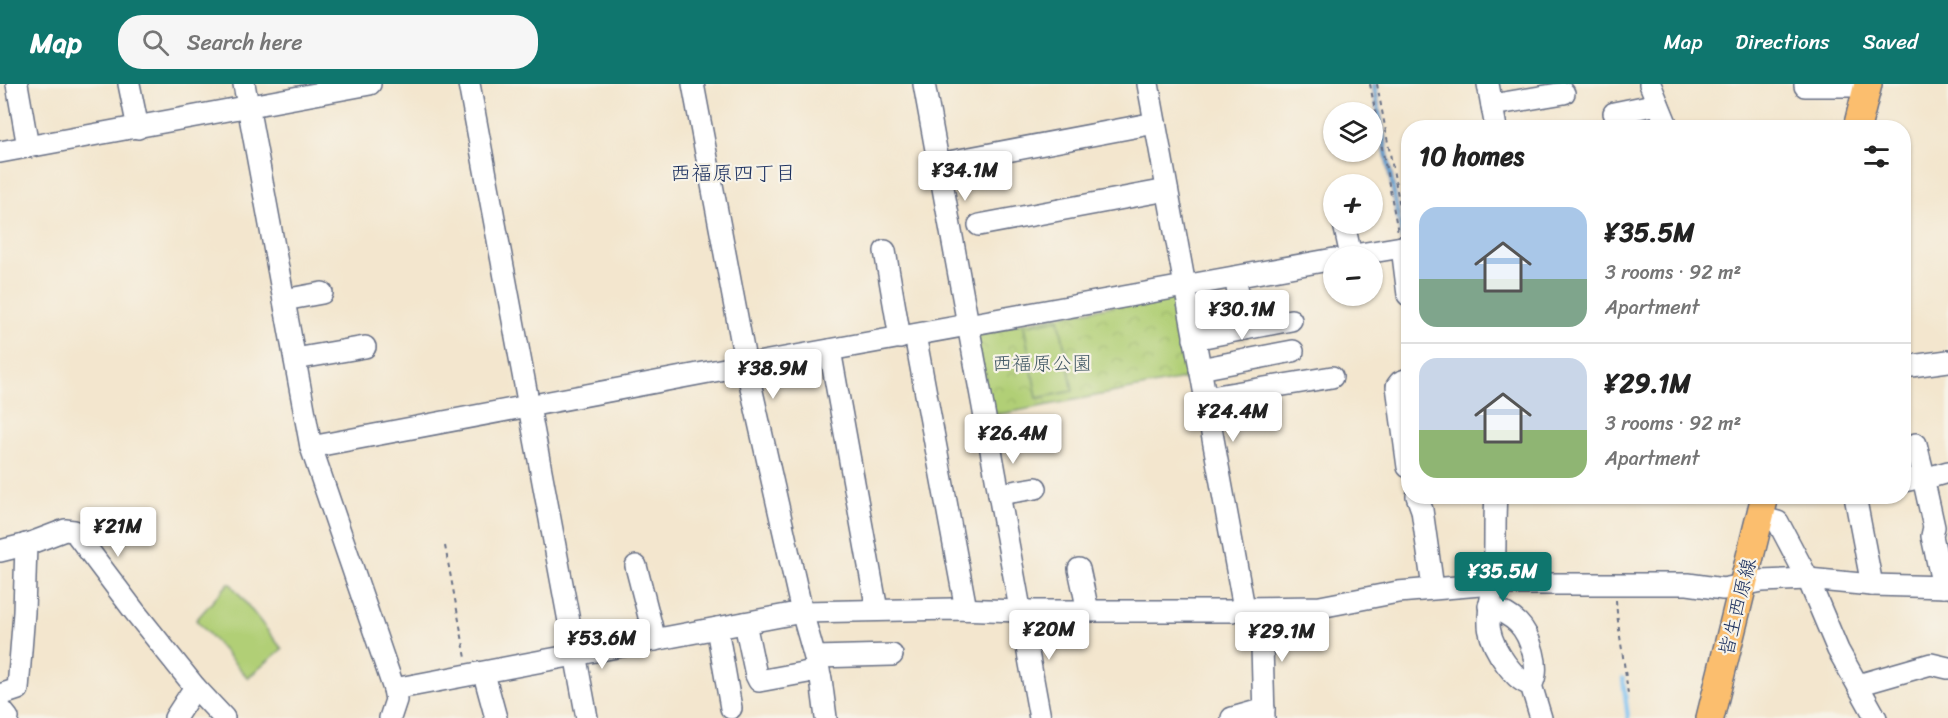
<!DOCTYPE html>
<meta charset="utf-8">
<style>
:root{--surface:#fff;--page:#f6f6f6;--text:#222;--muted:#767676;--line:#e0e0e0;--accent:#0f766e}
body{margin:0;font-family:Sriracha,"Klee One",sans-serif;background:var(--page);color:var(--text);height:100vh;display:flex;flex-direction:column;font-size:22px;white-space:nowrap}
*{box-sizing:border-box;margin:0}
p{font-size:20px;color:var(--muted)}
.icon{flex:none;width:33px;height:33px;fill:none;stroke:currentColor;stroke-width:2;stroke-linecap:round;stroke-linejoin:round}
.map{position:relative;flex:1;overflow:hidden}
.sheet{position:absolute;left:1401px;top:36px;width:510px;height:384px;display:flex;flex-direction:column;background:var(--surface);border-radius:24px;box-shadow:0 2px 4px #0004}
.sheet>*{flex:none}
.buttons{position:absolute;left:1323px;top:18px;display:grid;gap:12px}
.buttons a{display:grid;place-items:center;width:60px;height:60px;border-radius:50%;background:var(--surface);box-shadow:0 2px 4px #0004;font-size:30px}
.price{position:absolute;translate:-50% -51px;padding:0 14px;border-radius:6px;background:#fff;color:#222;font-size:20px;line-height:39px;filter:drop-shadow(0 2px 3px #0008)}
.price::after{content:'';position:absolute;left:50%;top:36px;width:18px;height:14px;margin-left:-9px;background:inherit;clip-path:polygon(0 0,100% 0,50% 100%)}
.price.active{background:var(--accent);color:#fff}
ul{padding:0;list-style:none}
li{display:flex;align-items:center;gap:18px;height:150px;padding:0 18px}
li+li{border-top:2px solid var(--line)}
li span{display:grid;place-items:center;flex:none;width:168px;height:120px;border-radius:18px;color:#555}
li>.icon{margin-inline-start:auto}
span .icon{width:72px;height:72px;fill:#fffc;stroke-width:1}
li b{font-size:26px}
h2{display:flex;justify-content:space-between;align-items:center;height:72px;padding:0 18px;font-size:26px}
header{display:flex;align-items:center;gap:36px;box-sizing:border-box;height:84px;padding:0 30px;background:var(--accent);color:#fff}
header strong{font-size:28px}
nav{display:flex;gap:33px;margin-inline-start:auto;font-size:21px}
.search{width:420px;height:54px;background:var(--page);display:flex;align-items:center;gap:15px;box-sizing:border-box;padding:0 21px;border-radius:24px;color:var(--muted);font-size:22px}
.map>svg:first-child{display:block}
.park{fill:url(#park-crowns);stroke:#667f6a;stroke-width:1.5}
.pitch{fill:#b1cf76;stroke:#667f6a;stroke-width:1.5}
.water{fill:url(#water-rules);stroke:#4a78a8;stroke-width:1.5}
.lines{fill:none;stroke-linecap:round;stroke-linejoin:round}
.stream{stroke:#79c0f1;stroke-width:4.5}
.minor-casing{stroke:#676f85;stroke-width:24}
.major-casing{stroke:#676f85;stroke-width:30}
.path{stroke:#676f85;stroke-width:2;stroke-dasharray:4.5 4.5;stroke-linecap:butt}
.minor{stroke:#fff;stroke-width:21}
.major{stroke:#fbbe6e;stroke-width:27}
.labels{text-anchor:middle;stroke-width:4.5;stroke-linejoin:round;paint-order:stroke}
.park-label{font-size:20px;fill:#405764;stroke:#f7f3e8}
.street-label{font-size:20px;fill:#1b2f5e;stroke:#f7f3e8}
.neighbourhood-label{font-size:21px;fill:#1b2f5e;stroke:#f7f3e8}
</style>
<header>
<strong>Map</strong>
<div class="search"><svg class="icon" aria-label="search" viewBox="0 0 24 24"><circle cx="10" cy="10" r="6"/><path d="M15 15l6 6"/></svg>Search here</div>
<nav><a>Map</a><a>Directions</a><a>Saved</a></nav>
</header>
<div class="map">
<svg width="1948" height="634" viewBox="0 0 1948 634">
<defs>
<pattern id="park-crowns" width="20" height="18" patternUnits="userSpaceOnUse" patternTransform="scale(1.5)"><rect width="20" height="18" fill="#b1cf76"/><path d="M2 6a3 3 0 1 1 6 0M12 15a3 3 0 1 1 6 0" fill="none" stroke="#98b268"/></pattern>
<pattern id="water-rules" width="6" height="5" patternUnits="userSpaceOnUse" patternTransform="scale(1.5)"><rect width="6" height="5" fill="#79c0f1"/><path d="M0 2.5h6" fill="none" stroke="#629cc6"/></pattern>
</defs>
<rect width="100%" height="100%" fill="#f7f3e8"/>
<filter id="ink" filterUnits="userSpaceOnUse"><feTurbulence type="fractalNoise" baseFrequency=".0167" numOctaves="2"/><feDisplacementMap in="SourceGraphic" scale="12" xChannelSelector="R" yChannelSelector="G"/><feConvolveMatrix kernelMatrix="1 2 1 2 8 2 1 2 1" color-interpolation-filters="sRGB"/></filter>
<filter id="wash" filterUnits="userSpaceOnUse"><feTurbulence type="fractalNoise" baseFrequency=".008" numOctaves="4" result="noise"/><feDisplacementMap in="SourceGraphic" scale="24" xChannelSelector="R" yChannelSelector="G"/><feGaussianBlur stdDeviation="1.35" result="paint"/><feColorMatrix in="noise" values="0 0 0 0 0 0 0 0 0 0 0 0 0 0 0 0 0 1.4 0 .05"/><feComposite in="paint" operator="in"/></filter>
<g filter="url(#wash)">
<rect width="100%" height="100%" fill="#f3e6ce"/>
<!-- park -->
<path class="park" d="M 1176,210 L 1194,293 L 991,332 L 974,248 Z"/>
<!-- pitch -->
<g class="pitch">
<path d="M 1059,235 L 1073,307 L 1037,314 L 1024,242 Z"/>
<path d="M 228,500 L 231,500 L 282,565 L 248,594 L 196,536 Z"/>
</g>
<!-- water -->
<path class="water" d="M 1372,0 L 1376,0 L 1378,14 L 1404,156 L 1401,157 Z"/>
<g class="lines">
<!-- stream -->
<path class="stream" d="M 1623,595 L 1628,634"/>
</g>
</g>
<g filter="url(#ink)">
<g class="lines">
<!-- minor casing -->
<g class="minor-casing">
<g id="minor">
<path d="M 17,0 L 28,63"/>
<path d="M 129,0 L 138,44"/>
<path d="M 244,0 L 311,363 L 394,605 L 396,616 L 390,634"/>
<path d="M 469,0 L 587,634"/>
<path d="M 693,0 L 746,281 L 802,528 L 821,595 L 826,634"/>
<path d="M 924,0 L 1040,634"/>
<path d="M 1148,0 L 1244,524"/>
<path d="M 1488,0 L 1496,44"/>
<path d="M 1650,0 L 1668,44"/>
<path d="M 1805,0 L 1805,2 L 1867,2"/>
<path d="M 1492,21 L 1564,9"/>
<path d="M 1614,29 L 1658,20"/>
<path d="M 0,68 L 370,0"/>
<path d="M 938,80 L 1155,39"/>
<path d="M 1344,140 L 1351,172"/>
<path d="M 979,141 L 1167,106"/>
<path d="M 1402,163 L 1408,211"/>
<path d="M 885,167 L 900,254"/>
<path d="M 1348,172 L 1408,162"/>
<path d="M 1235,193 L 1245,245"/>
<path d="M 284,216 L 322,209"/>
<path d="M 915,251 L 966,525"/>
<path d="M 1194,255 L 1291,236"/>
<path d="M 830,266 L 877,526"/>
<path d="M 295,275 L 365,263"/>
<path d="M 1904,283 L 1948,277"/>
<path d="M 1200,285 L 1293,267"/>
<path d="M 1408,295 L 1400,298 L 1397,302 L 1408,383"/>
<path d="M 1205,314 L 1332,293"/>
<path d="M 311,363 L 746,281 L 1334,175"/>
<path d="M 1904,397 L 1918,394 L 1925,396 L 1916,360"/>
<path d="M 999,410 L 1036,404"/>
<path d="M 1417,412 L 1422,426 L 1433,504"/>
<path d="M 1496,412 C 1494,437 1496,463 1494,487 C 1492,529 1478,542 1506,580 C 1513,589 1520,598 1531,601 L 1541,634"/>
<path d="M 1855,412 L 1872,501"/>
<path d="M 1760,433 L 1778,438 L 1808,495 L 1838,566 L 1876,634"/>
<path d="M 0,467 L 28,460 L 65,446 L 74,447 L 135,528 L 195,603 L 224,634"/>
<path d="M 636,482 L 655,556"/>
<path d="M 1079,485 L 1088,527"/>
<path d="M 1943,503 L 1932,452 L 1934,443 L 1924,398 L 1927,394 L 1948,388"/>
<path d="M 1489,522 C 1499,526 1510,531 1518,539 C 1530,551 1542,585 1531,601"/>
<path d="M 1261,525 L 1264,634"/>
<path d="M 745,539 L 756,591 L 759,597 L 819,586"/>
<path d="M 717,544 L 731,624"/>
<path d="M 815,573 L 892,571"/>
<path d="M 484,590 L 496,634"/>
<path d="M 1858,601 L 1931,580 L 1948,584"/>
<path d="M 394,605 L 802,528 L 954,525 L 1020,527 L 1232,527 L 1244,524 L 1320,523 L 1398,508 L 1492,500 L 1688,500 L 1723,505 L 1762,497 L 1808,495 L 1872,501 L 1948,503"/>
<path d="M 0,611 L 18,605 L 24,528 L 26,460"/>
<path d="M 0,624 L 8,634"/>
<path d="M 175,634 L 195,603"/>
<path d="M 1232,634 L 1264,625"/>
</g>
</g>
<!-- major casing -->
<g class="major-casing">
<g id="major">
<path d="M 1857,44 L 1868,0"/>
<path d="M 1710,634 L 1765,412"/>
</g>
</g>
<!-- path -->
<g class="path">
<path d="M 1370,0 L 1398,148"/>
<path d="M 1377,0 L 1404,144"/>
<path d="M 445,462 L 466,574"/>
<path d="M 1616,516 C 1618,548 1625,579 1628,611"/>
</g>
<!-- minor -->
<use href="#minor" class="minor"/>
<!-- major -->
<use href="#major" class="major"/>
</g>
</g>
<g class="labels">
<!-- park labels -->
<g class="park-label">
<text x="1042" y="286">西福原公園</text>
</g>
<!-- street labels -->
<g class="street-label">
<text transform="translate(1737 523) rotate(-76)" y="7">皆生西原線</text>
</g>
<!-- neighbourhood labels -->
<g class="neighbourhood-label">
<text x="733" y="96">西福原四丁目</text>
</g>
</g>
</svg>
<div class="buttons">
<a><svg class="icon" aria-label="layers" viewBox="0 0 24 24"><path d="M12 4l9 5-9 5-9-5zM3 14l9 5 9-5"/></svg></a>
<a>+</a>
<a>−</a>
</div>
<b class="price" style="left:965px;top:118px">¥34.1M</b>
<b class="price" style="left:1242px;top:257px">¥30.1M</b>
<b class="price" style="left:773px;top:316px">¥38.9M</b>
<b class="price" style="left:1233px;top:359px">¥24.4M</b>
<b class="price" style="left:1013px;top:381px">¥26.4M</b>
<b class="price" style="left:118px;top:474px">¥21M</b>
<b class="price active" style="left:1503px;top:519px">¥35.5M</b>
<b class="price" style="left:1049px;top:577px">¥20M</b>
<b class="price" style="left:1282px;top:579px">¥29.1M</b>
<b class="price" style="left:602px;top:586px">¥53.6M</b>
<section class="sheet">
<h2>10 homes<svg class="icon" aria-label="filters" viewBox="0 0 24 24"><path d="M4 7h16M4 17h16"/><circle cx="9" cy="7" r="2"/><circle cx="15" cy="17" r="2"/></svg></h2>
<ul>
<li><span style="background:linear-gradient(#a9c7e8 60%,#7fa58c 0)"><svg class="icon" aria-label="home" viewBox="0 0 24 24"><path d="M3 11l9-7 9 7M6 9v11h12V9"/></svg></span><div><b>¥35.5M</b><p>3 rooms · 92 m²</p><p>Apartment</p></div></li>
<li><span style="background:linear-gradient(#c9d6e8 60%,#8fb573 0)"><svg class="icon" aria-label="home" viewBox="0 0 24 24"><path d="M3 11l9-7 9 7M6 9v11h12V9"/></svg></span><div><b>¥29.1M</b><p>3 rooms · 92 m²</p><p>Apartment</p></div></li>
</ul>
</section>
</div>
